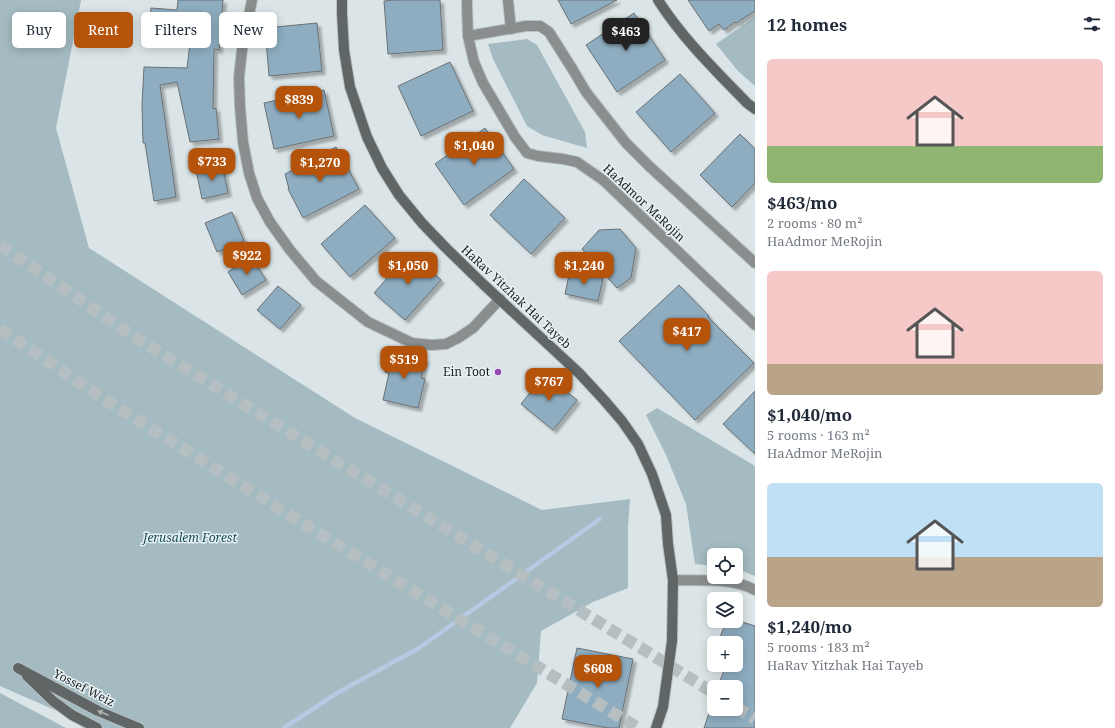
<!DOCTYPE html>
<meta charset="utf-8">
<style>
:root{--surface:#fff;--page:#f6f6f7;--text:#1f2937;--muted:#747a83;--accent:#b45309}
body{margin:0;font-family:"Noto Serif",serif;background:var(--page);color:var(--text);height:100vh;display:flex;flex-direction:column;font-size:15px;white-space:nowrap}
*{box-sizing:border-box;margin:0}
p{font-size:13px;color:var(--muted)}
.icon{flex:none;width:22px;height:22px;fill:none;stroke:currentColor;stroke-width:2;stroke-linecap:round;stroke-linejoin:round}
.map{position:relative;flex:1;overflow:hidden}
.panel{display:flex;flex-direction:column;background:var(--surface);width:360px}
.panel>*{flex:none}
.guide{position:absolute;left:12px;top:12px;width:380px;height:36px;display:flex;gap:8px}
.fabs{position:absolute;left:707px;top:548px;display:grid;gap:8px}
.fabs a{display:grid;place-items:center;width:36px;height:36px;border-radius:6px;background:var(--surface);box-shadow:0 2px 10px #0003;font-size:20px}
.price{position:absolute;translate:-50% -34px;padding:0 9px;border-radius:8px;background:var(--accent);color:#fff;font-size:13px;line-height:26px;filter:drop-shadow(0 1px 2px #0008)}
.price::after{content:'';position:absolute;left:50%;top:24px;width:12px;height:9px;margin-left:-6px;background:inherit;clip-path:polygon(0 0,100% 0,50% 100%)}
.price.current{background:#222;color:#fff}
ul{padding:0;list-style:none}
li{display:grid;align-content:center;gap:8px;height:212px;padding:0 12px}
li span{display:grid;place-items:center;height:124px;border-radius:6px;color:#555}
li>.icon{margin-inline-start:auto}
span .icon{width:72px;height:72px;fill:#fffc;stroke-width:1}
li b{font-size:17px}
h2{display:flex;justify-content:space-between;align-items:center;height:48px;padding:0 12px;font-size:17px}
.tag{padding:0 14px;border-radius:6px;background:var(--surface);box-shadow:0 2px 10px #0003;font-size:14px;line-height:36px}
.tag.current{background:var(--accent);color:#fff}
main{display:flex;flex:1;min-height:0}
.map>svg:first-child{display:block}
.green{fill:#a3bbc1}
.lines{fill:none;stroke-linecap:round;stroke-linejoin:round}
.stream{stroke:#b5c9e3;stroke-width:4.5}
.building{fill:#8eadc0;stroke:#6a7175;filter:url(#shadow)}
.highway-tunnel{stroke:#b5bec0;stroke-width:12;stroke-dasharray:12 6;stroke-linecap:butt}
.street-casing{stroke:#b9c2c4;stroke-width:12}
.secondary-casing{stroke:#b9c2c4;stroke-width:12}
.street{stroke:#8a8e8e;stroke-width:10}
.secondary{stroke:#606666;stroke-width:10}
.oneway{fill:#abb3b4}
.poi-dot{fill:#9946b5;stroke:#e8f2f4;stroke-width:1.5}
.labels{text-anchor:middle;stroke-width:3;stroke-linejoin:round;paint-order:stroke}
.street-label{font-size:12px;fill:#1d2122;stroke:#e8f2f4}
.poi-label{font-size:12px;fill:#1d2122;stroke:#e8f2f4;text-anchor:end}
.park-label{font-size:12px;font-style:italic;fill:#154c58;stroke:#e8f2f4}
</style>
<main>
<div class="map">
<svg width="755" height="728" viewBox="0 0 755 728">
<defs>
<filter id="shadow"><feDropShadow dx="3.5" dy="3.5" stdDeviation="1" flood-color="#0004"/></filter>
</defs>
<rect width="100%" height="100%" fill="#dbe5e7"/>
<!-- green -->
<g class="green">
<path d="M 0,0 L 81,0 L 56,128 L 89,248 L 355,418 L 542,510 L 630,499 L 628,527 L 628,588 L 593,602 L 541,631 L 537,683 L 510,728 L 83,728 L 73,718 L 0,686 Z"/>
<path d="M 755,17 L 755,86 L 738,71 L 716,44 Z"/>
<path d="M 527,39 L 537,45 L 585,132 L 587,148 L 542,135 L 527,126 L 493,59 L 488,44 Z"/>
<path d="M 657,408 L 755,466 L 755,576 L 736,568 L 736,555 L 714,555 L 714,566 L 695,564 L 686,504 L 666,455 L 646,415 Z"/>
<path d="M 0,693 L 66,728 L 0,728 Z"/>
</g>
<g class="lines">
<!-- stream -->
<path class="stream" d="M 284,728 L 337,693 L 419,648 L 600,519"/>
</g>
<!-- building -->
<g class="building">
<path d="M 178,0 L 223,0 L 219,50 L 214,49 L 213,109 L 216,108 L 219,139 L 190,142 L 177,82 L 160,85 L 176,197 L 154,201 L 145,143 L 143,143 L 142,105 L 144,67 L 187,68 L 190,43 L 148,39 L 151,8 L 177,10 Z"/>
<path d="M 394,0 L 440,0 L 443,50 L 388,54 L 384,1 Z"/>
<path d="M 558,0 L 617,0 L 571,24 Z"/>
<path d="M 688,0 L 755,0 L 755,11 L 736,23 L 735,22 L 724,30 L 719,24 L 709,31 Z"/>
<path d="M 634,13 L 665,60 L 617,92 L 586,45 Z"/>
<path d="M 317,23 L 322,71 L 269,76 L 265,28 Z"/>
<path d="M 450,62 L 473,111 L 421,136 L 398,86 Z"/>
<path d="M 680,74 L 715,113 L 671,152 L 636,112 Z"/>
<path d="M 324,90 L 334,136 L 274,149 L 264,103 Z"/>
<path d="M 485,128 L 514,169 L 464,205 L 435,164 Z"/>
<path d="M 740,134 L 755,149 L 755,183 L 732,207 L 700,175 Z"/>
<path d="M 336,147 L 359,189 L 303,218 L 288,189 L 289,189 L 285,174 Z"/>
<path d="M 222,164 L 228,193 L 202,199 L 196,170 Z"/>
<path d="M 524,179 L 565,218 L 531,254 L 490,215 Z"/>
<path d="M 365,205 L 395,238 L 350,277 L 321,244 Z"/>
<path d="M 232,212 L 244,241 L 217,252 L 205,223 Z"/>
<path d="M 620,229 L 636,248 L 631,278 L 617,288 L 582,249 L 599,230 Z"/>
<path d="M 410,252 L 441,280 L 405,320 L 374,293 Z"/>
<path d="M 251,257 L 266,280 L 242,295 L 228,272 Z"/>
<path d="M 570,270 L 603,278 L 598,301 L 565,294 Z"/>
<path d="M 679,285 L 709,316 L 708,317 L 754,363 L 695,420 L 619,341 Z"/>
<path d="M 278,286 L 301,305 L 280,329 L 257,310 Z"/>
<path d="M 390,351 L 425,359 L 421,378 L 425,379 L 418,408 L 383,400 L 389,373 L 385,372 Z"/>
<path d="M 545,374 L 577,400 L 553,430 L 521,404 Z"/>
<path d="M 755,391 L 755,454 L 723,424 Z"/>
<path d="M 736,620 L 755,626 L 755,728 L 704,728 L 714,698 L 714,709 L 736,709 L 736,687 L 718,687 L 725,667 L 717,665 L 736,665 L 736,643 L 718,643 L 726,621 L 736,621 Z"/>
<path d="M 577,648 L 633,659 L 619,728 L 608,728 L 562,719 Z"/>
</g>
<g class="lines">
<!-- highway-tunnel -->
<g class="highway-tunnel">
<path d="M 0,245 L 136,338 L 714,693"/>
<path d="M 0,329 L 104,399 L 307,526 L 638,728"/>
<path d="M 736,707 L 755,719"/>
</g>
<!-- street casing -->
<g class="street-casing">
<g id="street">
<path d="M 252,0 L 242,50 L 239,77 L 240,107 L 243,142 L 249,173 L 257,198 L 270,222 L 290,250 L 316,281 L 368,322 L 412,343 L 432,345 L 446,344 L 458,338 L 473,328 L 500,299"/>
<path d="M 467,0 L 467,5 L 468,36 L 526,26 L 540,26 L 549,32 L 573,70 L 586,92 L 626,143 L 649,166 L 755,263"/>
<path d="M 508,0 L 511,29"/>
<path d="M 468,36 L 474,62 L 483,83 L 515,137 L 527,153 L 538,156 L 563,159 L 577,162 L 603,180 L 755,325"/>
<path d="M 673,580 C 700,581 731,577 755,590"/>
</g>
</g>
<!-- secondary casing -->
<g class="secondary-casing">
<g id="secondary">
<path d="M 342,0 L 342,13 L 344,50 L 350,87 L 367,137 L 382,168 L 399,195 L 422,223 L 446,248 L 484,285 L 579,373 L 604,400 L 622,421 L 638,444 L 652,474 L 666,515 L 668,544 L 673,580 L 672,641 L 663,707 L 656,728"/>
<path d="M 658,0 C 683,39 715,70 747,103 L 755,109"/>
<path d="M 18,668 L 98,711 L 139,728"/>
<path d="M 27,676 L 53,701 L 72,715 L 97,728"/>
</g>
</g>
<!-- street -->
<use href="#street" class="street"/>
<!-- secondary -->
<use href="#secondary" class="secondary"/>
</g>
<!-- one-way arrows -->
<defs><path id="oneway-solid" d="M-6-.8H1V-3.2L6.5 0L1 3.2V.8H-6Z"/></defs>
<use class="oneway" href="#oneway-solid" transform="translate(103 713) rotate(-157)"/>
<!-- markers -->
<circle class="poi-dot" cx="498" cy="372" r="4"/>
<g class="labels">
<!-- street labels -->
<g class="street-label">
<text transform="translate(644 203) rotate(43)" y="4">HaAdmor MeRojin</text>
<text transform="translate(516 297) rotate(43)" y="4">HaRav Yitzhak Hai Tayeb</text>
<text transform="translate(84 688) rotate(27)" y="4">Yossef Weiz</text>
</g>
<!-- poi labels -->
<g class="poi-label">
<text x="490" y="376">Ein Toot</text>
</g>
<!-- park labels -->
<g class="park-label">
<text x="190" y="542">Jerusalem Forest</text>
</g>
</g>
</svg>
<div class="fabs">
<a><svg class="icon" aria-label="locate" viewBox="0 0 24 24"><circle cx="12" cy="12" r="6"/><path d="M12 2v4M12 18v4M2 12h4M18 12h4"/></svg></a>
<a><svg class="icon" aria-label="layers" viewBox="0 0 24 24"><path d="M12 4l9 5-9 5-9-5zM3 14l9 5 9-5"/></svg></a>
<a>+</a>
<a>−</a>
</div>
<b class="price current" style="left:626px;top:52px">$463</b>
<b class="price" style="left:299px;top:120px">$839</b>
<b class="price" style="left:474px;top:166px">$1,040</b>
<b class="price" style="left:212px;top:182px">$733</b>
<b class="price" style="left:320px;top:183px">$1,270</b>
<b class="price" style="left:247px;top:276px">$922</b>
<b class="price" style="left:408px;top:286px">$1,050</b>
<b class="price" style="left:584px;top:286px">$1,240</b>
<b class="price" style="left:687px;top:352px">$417</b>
<b class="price" style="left:404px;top:380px">$519</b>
<b class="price" style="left:549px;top:402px">$767</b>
<b class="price" style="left:598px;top:689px">$608</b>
<div class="guide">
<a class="tag">Buy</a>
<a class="tag current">Rent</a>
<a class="tag">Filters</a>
<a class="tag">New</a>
</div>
</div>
<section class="panel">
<h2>12 homes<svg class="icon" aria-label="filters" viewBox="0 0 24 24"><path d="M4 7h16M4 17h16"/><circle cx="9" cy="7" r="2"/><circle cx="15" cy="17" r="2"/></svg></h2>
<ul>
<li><span style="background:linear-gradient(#f6c9c9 70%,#8fb573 0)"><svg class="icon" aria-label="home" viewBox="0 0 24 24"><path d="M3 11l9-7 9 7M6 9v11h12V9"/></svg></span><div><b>$463/mo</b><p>2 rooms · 80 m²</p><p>HaAdmor MeRojin</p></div></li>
<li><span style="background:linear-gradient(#f6c9c9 75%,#b9a48a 0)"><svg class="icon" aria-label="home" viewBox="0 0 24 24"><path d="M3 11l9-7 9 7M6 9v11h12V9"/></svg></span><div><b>$1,040/mo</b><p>5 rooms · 163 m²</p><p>HaAdmor MeRojin</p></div></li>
<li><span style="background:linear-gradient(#bfe0f5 60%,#b9a48a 0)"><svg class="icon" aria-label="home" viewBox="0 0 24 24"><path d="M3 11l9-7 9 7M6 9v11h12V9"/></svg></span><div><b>$1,240/mo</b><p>5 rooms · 183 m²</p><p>HaRav Yitzhak Hai Tayeb</p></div></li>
</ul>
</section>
</main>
